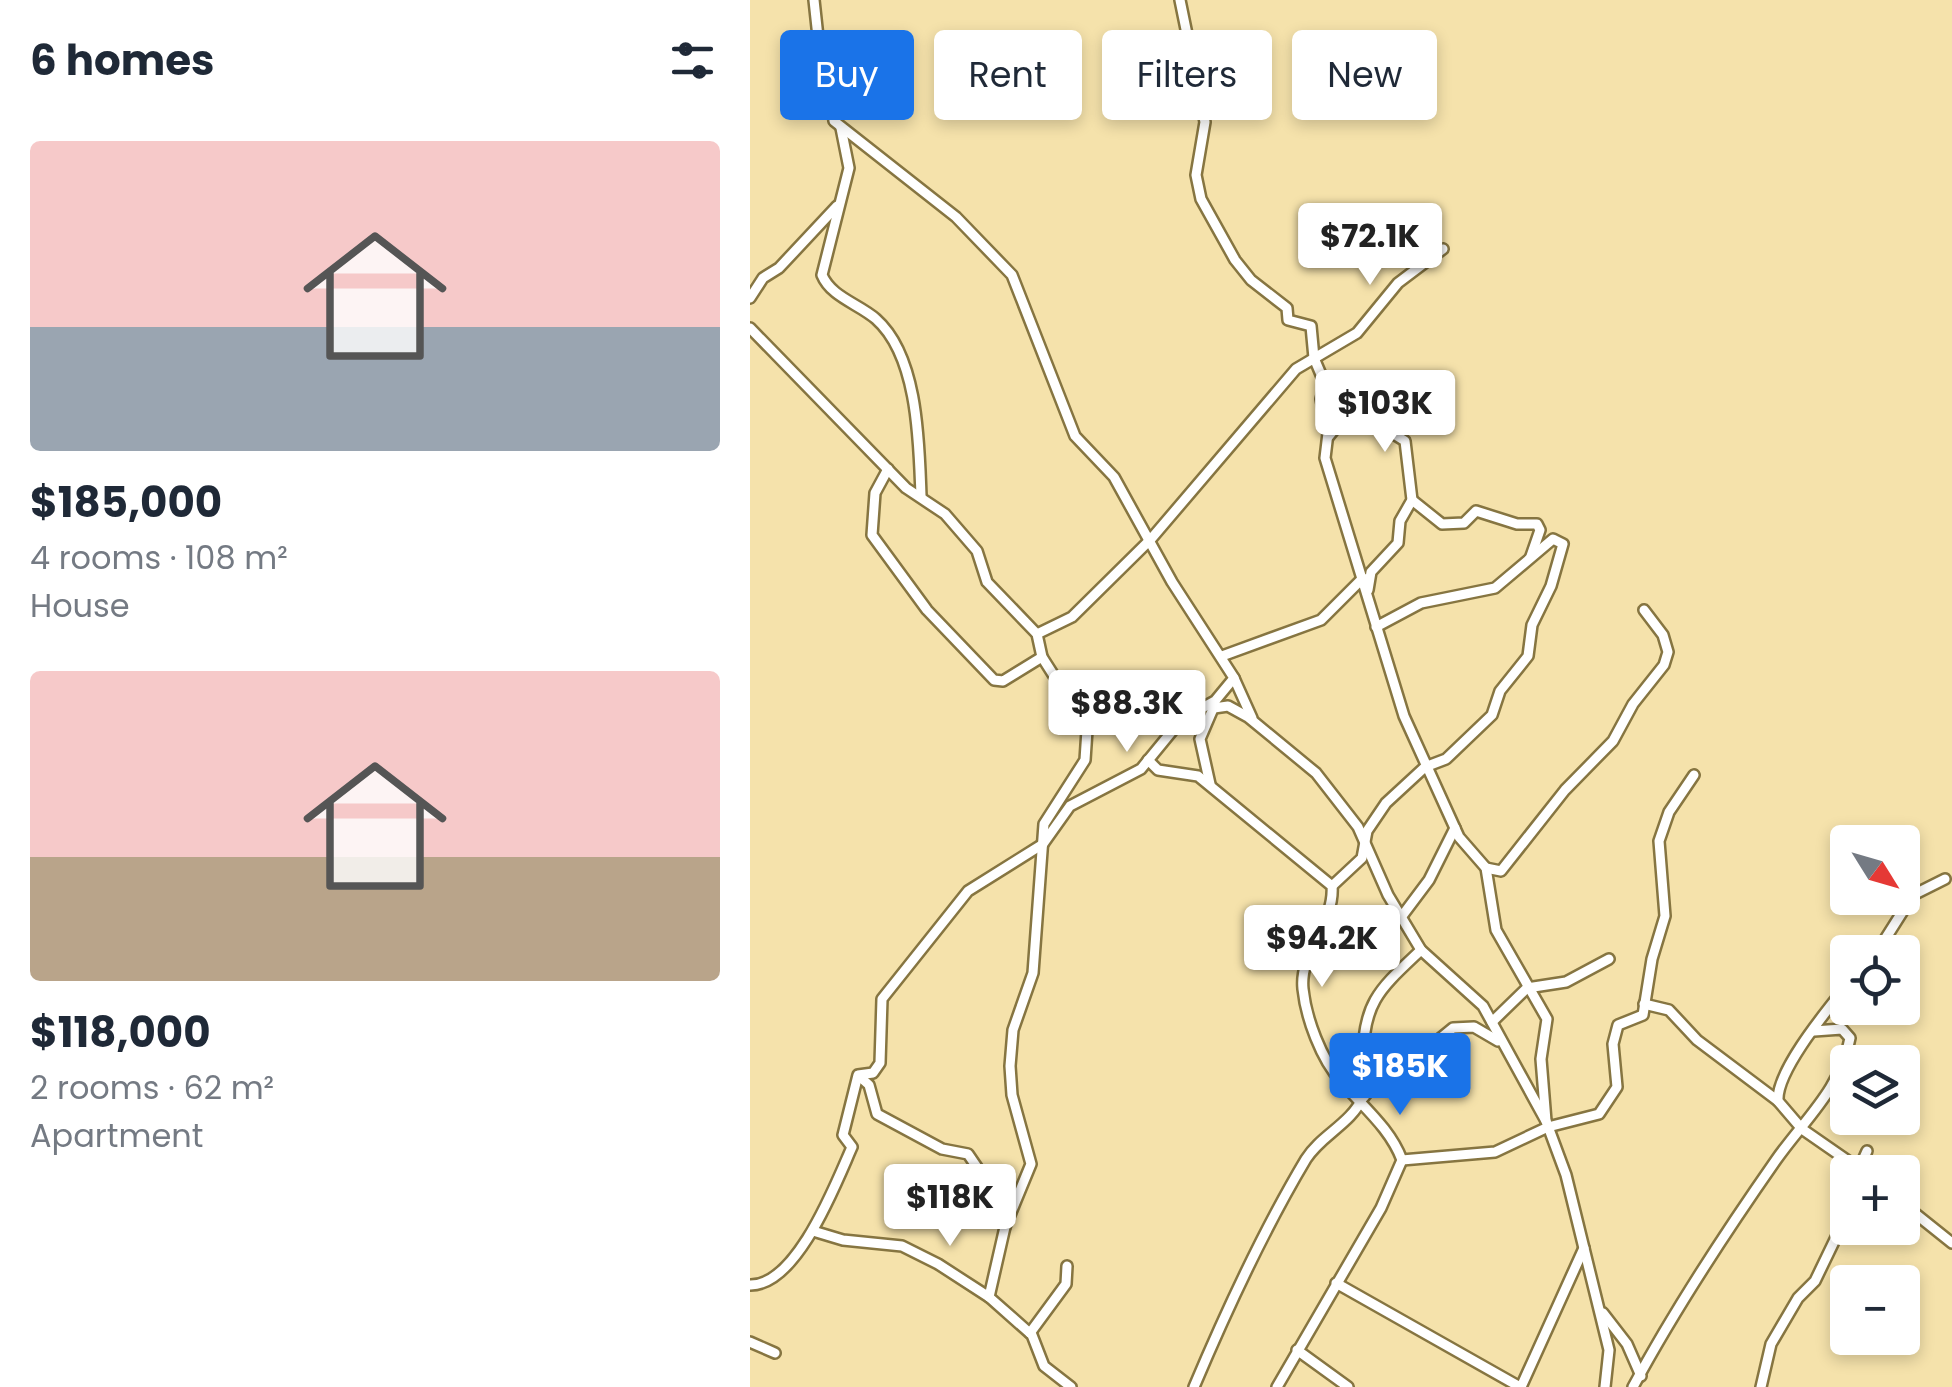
<!DOCTYPE html>
<meta charset="utf-8">
<style>
:root{--surface:#fff;--page:#f6f6f7;--text:#1f2937;--muted:#747a83;--accent:#1a73e8}
body{margin:0;font-family:Poppins,sans-serif;background:var(--page);color:var(--text);height:100vh;display:flex;flex-direction:column;font-size:38px;white-space:nowrap}
*{box-sizing:border-box;margin:0}
p{font-size:32px;color:var(--muted)}
.icon{flex:none;width:55px;height:55px;fill:none;stroke:currentColor;stroke-width:2;stroke-linecap:round;stroke-linejoin:round}
.map{position:relative;flex:1;overflow:hidden}
.details{display:flex;flex-direction:column;background:var(--surface);width:750px}
.details>*{flex:none}
.banner{position:absolute;left:30px;top:30px;width:950px;height:90px;display:flex;gap:20px}
.needle{width:65px;rotate:127deg}
.tools{position:absolute;left:1080px;top:825px;display:grid;gap:20px}
.tools a{display:grid;place-items:center;width:90px;height:90px;border-radius:10px;background:var(--surface);box-shadow:0 5px 15px #0003;font-size:50px}
.price{position:absolute;translate:-50% -85px;padding:0 22px;border-radius:10px;background:#fff;color:#222;font-size:32px;line-height:65px;filter:drop-shadow(0 2px 5px #0008)}
.price::after{content:'';position:absolute;left:50%;top:60px;width:30px;height:22px;margin-left:-15px;background:inherit;clip-path:polygon(0 0,100% 0,50% 100%)}
.price.active{background:var(--accent);color:#fff}
ul{padding:0;list-style:none}
li{display:grid;align-content:center;gap:20px;height:530px;padding:0 30px}
li span{display:grid;place-items:center;height:310px;border-radius:10px;color:#555}
li>.icon{margin-inline-start:auto}
span .icon{width:180px;height:180px;fill:#fffc;stroke-width:1}
li b{font-size:42px}
h2{display:flex;justify-content:space-between;align-items:center;height:120px;padding:0 30px;font-size:42px}
.tag{padding:0 35px;border-radius:10px;background:var(--surface);box-shadow:0 5px 15px #0003;font-size:35px;line-height:90px}
.tag.active{background:var(--accent);color:#fff}
main{display:flex;flex:1;min-height:0}
.map>svg:first-child{display:block}
.lines{fill:none;stroke-linecap:round;stroke-linejoin:round}
.minor-casing{stroke:#867541;stroke-width:14}
.minor{stroke:#fff;stroke-width:9}
</style>
<main>
<section class="details">
<h2>6 homes<svg class="icon" aria-label="filters" viewBox="0 0 24 24"><path d="M4 7h16M4 17h16"/><circle cx="9" cy="7" r="2"/><circle cx="15" cy="17" r="2"/></svg></h2>
<ul>
<li><span style="background:linear-gradient(#f6c9c9 60%,#9aa5b1 0)"><svg class="icon" aria-label="home" viewBox="0 0 24 24"><path d="M3 11l9-7 9 7M6 9v11h12V9"/></svg></span><div><b>$185,000</b><p>4 rooms · 108 m²</p><p>House</p></div></li>
<li><span style="background:linear-gradient(#f6c9c9 60%,#b9a48a 0)"><svg class="icon" aria-label="home" viewBox="0 0 24 24"><path d="M3 11l9-7 9 7M6 9v11h12V9"/></svg></span><div><b>$118,000</b><p>2 rooms · 62 m²</p><p>Apartment</p></div></li>
</ul>
</section>
<div class="map">
<svg width="1202" height="1387" viewBox="0 0 1202 1387">
<rect width="100%" height="100%" fill="#f5e2ab"/>
<g class="lines">
<!-- minor casing -->
<g class="minor-casing">
<g id="minor">
<path d="M 430,0 L 455,122 L 446,175 L 451,199 L 485,260 L 501,280 L 537,308 L 538,320 L 561,326 L 564,358 L 575,384 L 571,399 L 578,433 L 575,458 L 654,716 L 709,837 L 736,868 L 746,930 L 797,1019 L 791,1059 L 796,1121"/>
<path d="M 91,128 L 99,168 L 72,275 C 81,297 109,304 126,319 C 169,357 169,446 171,496"/>
<path d="M 0,298 L 13,278 L 29,268 L 87,206"/>
<path d="M 0,328 L 156,488 L 195,514 L 227,551 L 237,582 L 287,634 L 292,657 L 306,679 L 338,715 L 335,760 L 294,824 L 283,973 L 263,1030 L 260,1066 L 262,1095 L 281,1164 L 255,1227 L 239,1297"/>
<path d="M 579,436 L 592,420 L 610,413 L 655,441 L 662,500 L 650,521 L 648,543 L 621,572 L 618,590"/>
<path d="M 138,469 L 125,493 L 122,535 L 177,610 L 244,680 L 253,681 L 292,657"/>
<path d="M 662,500 L 692,524 L 714,523 L 726,511 L 767,524 L 787,524 L 790,530 L 781,556"/>
<path d="M 287,634 L 322,617 L 401,539 L 546,369 L 607,333 L 648,283 L 693,249"/>
<path d="M 472,656 L 571,620 L 613,578"/>
<path d="M 484,678 L 502,718"/>
<path d="M 464,708 L 478,706 L 498,717 L 566,773 L 608,827 L 638,895 L 671,950 L 733,1006 L 796,1121 L 816,1175 L 859,1350 L 855,1387"/>
<path d="M 398,760 L 408,770 L 448,776 L 582,886 C 585,923 549,952 553,989 C 556,1018 571,1059 591,1081 C 613,1107 640,1128 652,1160 L 631,1208 L 527,1387"/>
<path d="M 460,784 L 450,739 L 465,704"/>
<path d="M 736,868 L 751,871 L 815,790 L 863,741 L 883,704 L 914,665 L 918,652 L 913,635 L 894,610"/>
<path d="M 582,886 L 612,858 L 617,831 L 636,803 L 675,767 L 696,759 L 742,715 L 750,691 L 778,656 L 782,625 L 801,586 L 813,544 L 803,539 L 745,588 L 671,603 L 626,627"/>
<path d="M 652,916 L 679,880 L 705,828"/>
<path d="M 1127,952 L 1163,895 L 1195,879"/>
<path d="M 1098,984 C 1078,1009 1026,1071 1028,1101 L 1052,1129 L 1114,1172"/>
<path d="M 894,1004 L 919,1010 L 947,1040 L 1028,1101"/>
<path d="M 742,1022 L 777,988 L 816,982 L 859,959"/>
<path d="M 109,1076 L 119,1085 L 127,1114 L 192,1149 L 218,1154 L 235,1179 L 255,1227"/>
<path d="M 614,1097 L 641,1063 L 670,1055 L 703,1028 L 724,1027 L 748,1041"/>
<path d="M 652,1160 L 745,1152 L 798,1127 L 849,1114 L 867,1087 L 863,1044 L 868,1025 L 893,1015 L 902,959 L 915,916 L 909,841 L 919,812 L 944,775"/>
<path d="M 1108,1171 L 1117,1151"/>
<path d="M 1152,1203 L 1202,1243"/>
<path d="M 63,1231 L 93,1240 L 152,1246 L 188,1264 L 239,1297 L 282,1335 L 294,1366 L 321,1387"/>
<path d="M 586,1283 L 770,1387"/>
<path d="M 0,1285 C 47,1286 86,1183 102,1147 L 93,1135 L 108,1075 L 123,1073 L 130,1063 L 132,999 L 218,891 L 293,844 L 320,806 L 391,769 L 432,719 L 465,701 L 484,678 L 422,582 L 364,477 L 325,436 L 262,275 L 206,217 L 84,121 L 80,85 L 72,74 L 64,0"/>
<path d="M 853,1313 L 877,1344 L 891,1376"/>
<path d="M 280,1333 L 316,1284 L 317,1266"/>
<path d="M 0,1342 L 25,1353"/>
<path d="M 547,1350 L 598,1387"/>
<path d="M 444,1387 C 477,1309 513,1231 556,1159 C 571,1135 601,1124 613,1097 C 617,1088 613,1069 613,1059 C 613,1001 631,988 671,950"/>
<path d="M 771,1387 L 834,1248"/>
<path d="M 883,1387 C 925,1309 975,1233 1026,1160 C 1054,1120 1091,1089 1100,1038 L 1092,1029 L 1064,1031"/>
<path d="M 1011,1387 L 1021,1344 L 1048,1298 L 1065,1281 L 1092,1225 L 1098,1198"/>
</g>
</g>
<!-- minor -->
<use href="#minor" class="minor"/>
</g>
</svg>
<div class="tools">
<a><svg class="needle" viewBox="-14 -14 28 28"><path d="M0-13l5 13h-10z" fill="#e53935"/><path d="M0 13l5-13h-10z" fill="#747a83"/></svg></a>
<a><svg class="icon" aria-label="locate" viewBox="0 0 24 24"><circle cx="12" cy="12" r="6"/><path d="M12 2v4M12 18v4M2 12h4M18 12h4"/></svg></a>
<a><svg class="icon" aria-label="layers" viewBox="0 0 24 24"><path d="M12 4l9 5-9 5-9-5zM3 14l9 5 9-5"/></svg></a>
<a>+</a>
<a>−</a>
</div>
<b class="price" style="left:620px;top:288px">$72.1K</b>
<b class="price" style="left:635px;top:455px">$103K</b>
<b class="price" style="left:377px;top:755px">$88.3K</b>
<b class="price" style="left:572px;top:990px">$94.2K</b>
<b class="price active" style="left:650px;top:1118px">$185K</b>
<b class="price" style="left:200px;top:1249px">$118K</b>
<div class="banner">
<a class="tag active">Buy</a>
<a class="tag">Rent</a>
<a class="tag">Filters</a>
<a class="tag">New</a>
</div>
</div>
</main>
